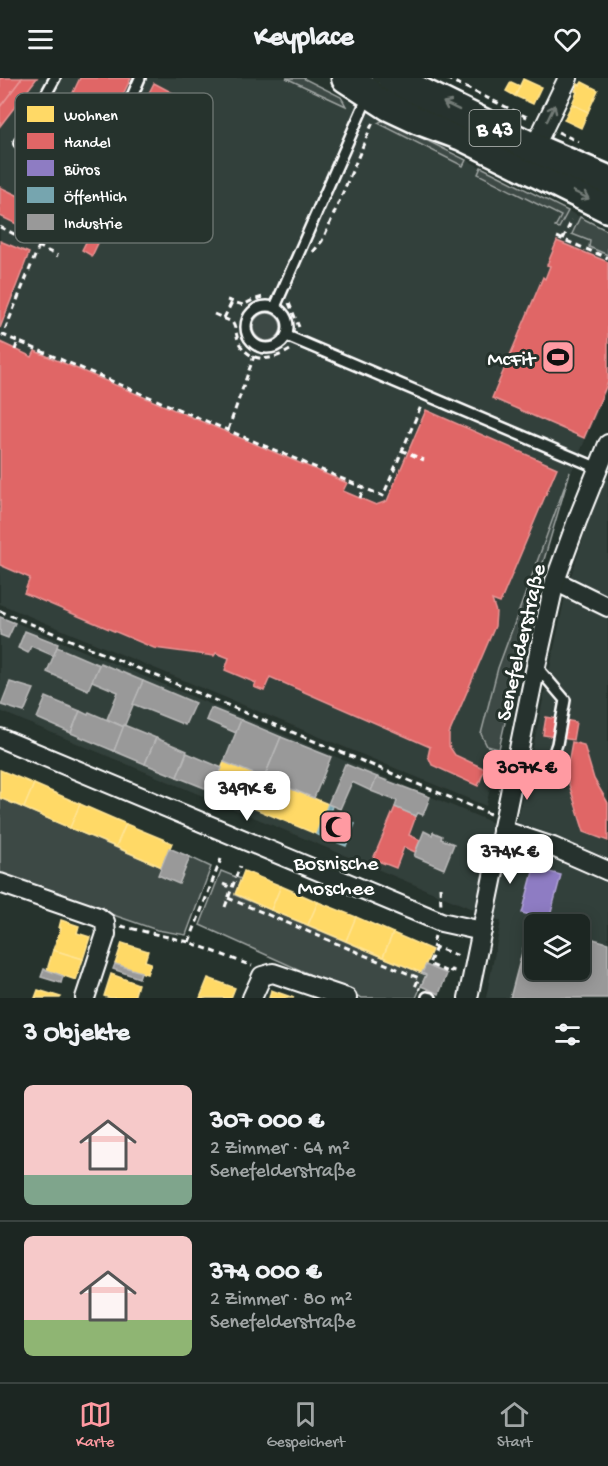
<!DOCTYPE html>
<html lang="de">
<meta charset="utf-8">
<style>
:root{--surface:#1c2622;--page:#29322f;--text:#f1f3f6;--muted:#a0a5a5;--line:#3a4340;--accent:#ff9aa2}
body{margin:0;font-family:"Gochi Hand",sans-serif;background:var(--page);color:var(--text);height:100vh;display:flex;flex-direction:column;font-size:22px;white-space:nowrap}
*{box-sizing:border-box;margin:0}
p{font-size:20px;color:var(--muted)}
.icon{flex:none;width:33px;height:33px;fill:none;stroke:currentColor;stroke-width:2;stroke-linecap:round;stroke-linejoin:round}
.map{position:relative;height:920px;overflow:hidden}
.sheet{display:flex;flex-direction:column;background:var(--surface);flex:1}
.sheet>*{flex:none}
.fabs{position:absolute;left:524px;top:836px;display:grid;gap:12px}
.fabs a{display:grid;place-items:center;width:66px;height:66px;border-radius:9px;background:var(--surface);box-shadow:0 3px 15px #0003,0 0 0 2px var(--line);font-size:30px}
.price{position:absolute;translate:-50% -51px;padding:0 14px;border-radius:12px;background:#fff;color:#222;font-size:20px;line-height:39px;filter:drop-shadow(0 2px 3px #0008)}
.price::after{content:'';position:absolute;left:50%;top:36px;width:18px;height:14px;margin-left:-9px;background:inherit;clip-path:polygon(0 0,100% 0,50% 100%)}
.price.selected{background:var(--accent);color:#111}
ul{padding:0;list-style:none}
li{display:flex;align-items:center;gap:18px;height:150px;padding:0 24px}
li+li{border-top:2px solid var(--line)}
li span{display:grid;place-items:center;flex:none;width:168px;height:120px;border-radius:9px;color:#555}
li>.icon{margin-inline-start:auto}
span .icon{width:72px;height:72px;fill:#fffc;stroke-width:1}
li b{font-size:26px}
h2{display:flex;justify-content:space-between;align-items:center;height:72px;padding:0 24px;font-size:26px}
header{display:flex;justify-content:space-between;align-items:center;height:78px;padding:0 24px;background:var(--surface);font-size:27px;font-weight:700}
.tab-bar{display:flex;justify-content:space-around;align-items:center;height:84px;border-top:2px solid var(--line);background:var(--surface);font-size:16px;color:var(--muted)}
.tab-bar a{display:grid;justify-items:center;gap:3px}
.tab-bar .selected{color:var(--accent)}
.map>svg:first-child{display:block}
.built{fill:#333f3a;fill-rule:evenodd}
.green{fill:#3e4944;stroke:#9ea4a2;stroke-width:1.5}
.homes{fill:#ffd966;stroke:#ffe494;stroke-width:1.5}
.shops{fill:#e06666;stroke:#e99494;stroke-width:1.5}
.offices{fill:#8e7cc3;stroke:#b0a3d5;stroke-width:1.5}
.public{fill:#76a5af;stroke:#9fc0c7;stroke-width:1.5}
.industry{fill:#999;stroke:#b8b8b8;stroke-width:1.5}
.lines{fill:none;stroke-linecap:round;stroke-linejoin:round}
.lane-casing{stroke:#fff;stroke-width:14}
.street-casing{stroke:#fff;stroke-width:22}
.primary-casing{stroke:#fff;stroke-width:33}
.path{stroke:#fff;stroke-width:3;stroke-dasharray:6 4.5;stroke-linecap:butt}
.lane{stroke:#26332d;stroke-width:9}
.street{stroke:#26332d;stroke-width:18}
.primary{stroke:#26332d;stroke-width:28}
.oneway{stroke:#727a76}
.labels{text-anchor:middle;stroke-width:6;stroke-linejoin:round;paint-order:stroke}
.shield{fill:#26332d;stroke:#bec2c0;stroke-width:1.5}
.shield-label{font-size:21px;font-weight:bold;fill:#fff}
.poi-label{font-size:22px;fill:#fff;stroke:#26332d;text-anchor:end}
.street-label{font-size:22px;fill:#fff;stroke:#26332d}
.key{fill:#26332d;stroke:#67706c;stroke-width:1.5}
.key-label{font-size:16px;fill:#fff}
</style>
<header><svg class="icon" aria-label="menu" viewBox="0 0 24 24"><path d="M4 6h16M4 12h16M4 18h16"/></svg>Keyplace<svg class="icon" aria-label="heart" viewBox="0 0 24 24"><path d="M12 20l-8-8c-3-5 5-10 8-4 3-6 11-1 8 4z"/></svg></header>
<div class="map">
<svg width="608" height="920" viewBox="0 0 608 920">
<rect width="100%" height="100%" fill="#26332d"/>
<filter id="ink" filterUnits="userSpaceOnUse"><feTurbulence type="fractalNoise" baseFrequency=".0167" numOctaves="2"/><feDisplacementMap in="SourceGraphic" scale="12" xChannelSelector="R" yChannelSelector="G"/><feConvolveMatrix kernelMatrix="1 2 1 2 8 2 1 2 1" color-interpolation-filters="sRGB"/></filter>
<g filter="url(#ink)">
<!-- built -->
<g class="built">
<path d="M 0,0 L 303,0 L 608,153 L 608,309 L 571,395 L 558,435 L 535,513 L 486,728 L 0,526 Z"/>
<path d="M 608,390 L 608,920 L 486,920 L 501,843 L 0,633 L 0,538 L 515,754 L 566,514 L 600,407 ZM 534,846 L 579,846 L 579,891 L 534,891 Z"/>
</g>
<!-- green -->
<g class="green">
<path d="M 286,0 L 303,0 L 341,19 L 346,28 Z"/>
<path d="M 383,42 L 388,43 L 466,82 L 463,88 L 378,45 Z"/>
<path d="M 481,89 L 568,133 L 559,150 L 555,149 L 561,138 L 478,96 Z"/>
<path d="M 580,139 L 608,153 L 608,177 L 589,169 L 590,163 L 572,156 Z"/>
<circle cx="267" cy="249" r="14"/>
<path d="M 570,394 L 535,512 L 499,671 L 487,668 L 481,656 L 498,590 Z"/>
<path d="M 0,720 L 162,789 L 179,805 L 190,779 L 211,789 L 186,857 L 157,852 L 0,798 Z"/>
<path d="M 221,793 L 241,801 L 235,817 L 426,897 L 416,920 L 362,920 L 200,847 Z"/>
</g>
<!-- homes -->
<g class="homes">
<path d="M 523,1 L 541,9 L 533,26 L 515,18 Z"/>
<path d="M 511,4 L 520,8 L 515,18 L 506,13 Z"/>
<path d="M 582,4 L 598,12 L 588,34 L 572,26 L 577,14 L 575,13 L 578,6 L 580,7 Z"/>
<path d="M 572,26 L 588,34 L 581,50 L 564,42 Z"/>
<path d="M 224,684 L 328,726 L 316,756 L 212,713 Z"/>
<path d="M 0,692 L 34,706 L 24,730 L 0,720 Z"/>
<path d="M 34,706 L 80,726 L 70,750 L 24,730 Z"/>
<path d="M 80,726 L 126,746 L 116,769 L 70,750 Z"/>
<path d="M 126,746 L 172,765 L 162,789 L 116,769 Z"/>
<path d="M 244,793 L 281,808 L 271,832 L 235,816 Z"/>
<path d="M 281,808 L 318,824 L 308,847 L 271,832 Z"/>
<path d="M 318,824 L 356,839 L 346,863 L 308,847 Z"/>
<path d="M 356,839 L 393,855 L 383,879 L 346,863 Z"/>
<path d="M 61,842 L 79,848 L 77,855 L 90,859 L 83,881 L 53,872 L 61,850 L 59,850 Z"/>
<path d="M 393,855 L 432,872 L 422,895 L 383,879 Z"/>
<path d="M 122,865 L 148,873 L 145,883 L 151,885 L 147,896 L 115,886 Z"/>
<path d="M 53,872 L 83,881 L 76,902 L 47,892 Z"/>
<path d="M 111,896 L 138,906 L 134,920 L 110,920 L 104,918 Z"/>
<path d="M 208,900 L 235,910 L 231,920 L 200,920 Z"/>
<path d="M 38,912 L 61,919 L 60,920 L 35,920 Z"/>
<path d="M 271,912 L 294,920 L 269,920 Z"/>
</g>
<!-- shops -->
<g class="shops">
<path d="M 0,0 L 22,0 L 0,29 Z"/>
<path d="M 22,0 L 37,0 L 0,48 L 0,29 Z"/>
<path d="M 80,0 L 131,0 L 52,163 L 0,138 L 0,109 L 46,131 L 69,84 L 45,73 Z"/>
<path d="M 154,5 L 175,16 L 115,131 L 95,120 Z"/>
<path d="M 90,156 L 100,161 L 92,178 L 82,172 Z"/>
<path d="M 0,163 L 29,175 L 0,250 Z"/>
<path d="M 557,163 L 608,184 L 608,304 L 584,360 L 492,320 L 543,199 L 545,201 L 550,188 L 547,187 Z"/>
<path d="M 0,264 L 32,279 L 35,273 L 347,405 L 343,413 L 376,427 L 387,423 L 426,332 L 557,390 L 500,525 L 492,522 L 496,534 L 495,548 L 449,656 L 449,668 L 455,677 L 485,691 L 478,708 L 432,687 L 428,678 L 430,669 L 270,599 L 264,613 L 254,609 L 256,605 L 225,592 L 229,580 L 216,575 L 214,578 L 154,570 L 24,515 L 30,500 L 0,487 Z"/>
<path d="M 546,639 L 576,644 L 573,662 L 543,657 Z"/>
<path d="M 572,664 L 584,667 L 594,701 L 608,725 L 608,763 L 584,754 L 566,697 Z"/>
<path d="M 395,729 L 416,738 L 409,757 L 420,762 L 415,774 L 404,769 L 396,790 L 373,781 Z"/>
</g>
<!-- offices -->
<path class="offices" d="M 534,790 L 561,797 L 549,842 L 522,835 Z"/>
<!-- public -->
<path class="public" d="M 328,726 L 332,728 L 330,735 L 355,746 L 346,768 L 316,756 Z"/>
<!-- industry -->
<g class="industry">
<path d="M 0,539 L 15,545 L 8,560 L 0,557 Z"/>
<path d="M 25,553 L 58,566 L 54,578 L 31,568 L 28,575 L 18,570 Z"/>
<path d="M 57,569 L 99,587 L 88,612 L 47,594 Z"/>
<path d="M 100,585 L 143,603 L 124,649 L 107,641 L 118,614 L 92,603 Z"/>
<path d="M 143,603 L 195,625 L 185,647 L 133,626 Z"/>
<path d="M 10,604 L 34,611 L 24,634 L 1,627 Z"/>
<path d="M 46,619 L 80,633 L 71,655 L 37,640 Z"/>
<path d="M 211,630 L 241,642 L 236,655 L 206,642 Z"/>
<path d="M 80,633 L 88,637 L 89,634 L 124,649 L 114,673 L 71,655 Z"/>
<path d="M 241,642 L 281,659 L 264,700 L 224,684 Z"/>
<path d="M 124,647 L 156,660 L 145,686 L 114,673 Z"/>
<path d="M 281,659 L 331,679 L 314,720 L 264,700 Z"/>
<path d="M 156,660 L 187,673 L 177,699 L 145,686 Z"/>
<path d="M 187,675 L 222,690 L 212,713 L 177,699 Z"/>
<path d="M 345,686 L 377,699 L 371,713 L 352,704 L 340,731 L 328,726 Z"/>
<path d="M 377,699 L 430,719 L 423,737 L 418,735 L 416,738 L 395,729 L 397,723 L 371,713 Z"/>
<path d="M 424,753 L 432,757 L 433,754 L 442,758 L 441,761 L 454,766 L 444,791 L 414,778 Z"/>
<path d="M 169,770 L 190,779 L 179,806 L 158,797 Z"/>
<path d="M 528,852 L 534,854 L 534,891 L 579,891 L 579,857 L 608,865 L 608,920 L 510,920 Z"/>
<path d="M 115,886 L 141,894 L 139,900 L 113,891 Z"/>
<path d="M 426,887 L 447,896 L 439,916 L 421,908 L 426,897 L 422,895 Z"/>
<path d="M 44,891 L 63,898 L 61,905 L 41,899 Z"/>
</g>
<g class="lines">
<!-- lane casing -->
<g class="lane-casing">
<g id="lane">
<path d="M 19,65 L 55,0"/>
<path d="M 99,132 L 93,143 L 80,137 L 140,0"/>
<circle cx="267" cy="249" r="21"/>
<path d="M 275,229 L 376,0"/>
<path d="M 287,258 L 598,390"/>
<path d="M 513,703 L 549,689 L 557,666 L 565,622 L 536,588"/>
<path d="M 427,919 L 431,920"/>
</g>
</g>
<!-- street casing -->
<g class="street-casing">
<g id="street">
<path d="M 534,70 L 568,0"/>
<path d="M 555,503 L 608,529"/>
<path d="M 0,660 L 441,844 L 482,853"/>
<path d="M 502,752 L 553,769 L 608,793"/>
<path d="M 0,805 L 98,839 L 105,844 L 106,856 L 85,920"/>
<path d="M 252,920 L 262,898 L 273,895 L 347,920"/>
<path d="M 468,920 L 536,588 L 555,503 L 577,443 L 608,366"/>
</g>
</g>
<!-- primary casing -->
<g class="primary-casing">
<g id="primary">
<path d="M 346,0 L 389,28 L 419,42 L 462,58 L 608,130"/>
<path d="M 392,0 L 534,70 L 608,102"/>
</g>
</g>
<!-- path -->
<g class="path">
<path d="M 446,0 L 531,41"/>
<path d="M 558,54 L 579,64"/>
<path d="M 0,149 L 58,178"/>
<path d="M 557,159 L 608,180"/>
<path d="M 563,161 L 572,142"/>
<path d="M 39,168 L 3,257 L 364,410 L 383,418 L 421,328"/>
<path d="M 313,174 L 322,163 L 327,152 L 373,44"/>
<path d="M 227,222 L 243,227 L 253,222 L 266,218"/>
<path d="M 289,225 L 299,249"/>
<path d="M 214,236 L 232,244 C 237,251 236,261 241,268 C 254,286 273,282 290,272"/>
<path d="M 224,240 L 232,224"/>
<path d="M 15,272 L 18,263"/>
<path d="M 228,352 L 254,278"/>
<path d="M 401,372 L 424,382"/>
<path d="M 360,420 L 364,410"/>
<path d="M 0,533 L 490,736"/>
<path d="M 223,806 L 232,810"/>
<path d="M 440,809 L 441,828"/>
<path d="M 228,820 L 419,900 L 415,909 L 420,911"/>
<path d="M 225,829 L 240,788"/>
<path d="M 121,848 L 189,864 L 252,888"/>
<path d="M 435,858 L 432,868 L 459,878 L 458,880"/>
<path d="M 189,864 L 221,781"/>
<path d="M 436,869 L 429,886 L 450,895 L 451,892 L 458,894"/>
</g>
<!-- lane -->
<use href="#lane" class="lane"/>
<!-- street -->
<use href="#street" class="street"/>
<!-- primary -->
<use href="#primary" class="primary"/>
</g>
<!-- one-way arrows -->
<defs><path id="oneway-shaft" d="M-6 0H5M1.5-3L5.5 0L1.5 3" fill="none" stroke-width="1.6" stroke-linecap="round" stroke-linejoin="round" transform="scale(1.5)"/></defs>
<g class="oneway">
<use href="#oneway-shaft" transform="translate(451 28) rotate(-154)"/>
<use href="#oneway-shaft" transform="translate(551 35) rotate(-64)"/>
<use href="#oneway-shaft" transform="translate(581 117) rotate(26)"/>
</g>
</g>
<!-- icons -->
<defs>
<g id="stadium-square" transform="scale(1.725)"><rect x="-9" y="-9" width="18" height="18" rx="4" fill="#ff9aa2" stroke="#26332d"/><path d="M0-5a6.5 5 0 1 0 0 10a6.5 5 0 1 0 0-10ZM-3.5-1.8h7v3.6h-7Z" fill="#111"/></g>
<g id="mosque-square" transform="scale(1.725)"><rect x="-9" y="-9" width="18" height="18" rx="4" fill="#ff9aa2" stroke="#26332d"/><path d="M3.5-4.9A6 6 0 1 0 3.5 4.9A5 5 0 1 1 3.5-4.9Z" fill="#111"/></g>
</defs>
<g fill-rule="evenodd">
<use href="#stadium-square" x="558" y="279"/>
<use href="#mosque-square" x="336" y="749"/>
</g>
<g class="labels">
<!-- shield labels -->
<rect class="shield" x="469.5" y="32" width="51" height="36" rx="4.5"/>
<g class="shield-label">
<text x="495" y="57">B 43</text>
</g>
<!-- poi labels -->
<g class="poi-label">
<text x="535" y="287">McFit</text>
<text x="336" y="791" text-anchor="middle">Bosnische<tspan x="336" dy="25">Moschee</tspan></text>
</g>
<!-- street labels -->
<g class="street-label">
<text transform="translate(519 564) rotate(-77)" y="8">Senefelderstraße</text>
</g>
</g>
<!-- legend -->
<rect x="15" y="15" width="198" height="150" rx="9" class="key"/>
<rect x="27" y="28" width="27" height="16" fill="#ffd966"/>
<rect x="27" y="55" width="27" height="16" fill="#e06666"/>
<rect x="27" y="82" width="27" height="16" fill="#8e7cc3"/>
<rect x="27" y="109" width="27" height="16" fill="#76a5af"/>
<rect x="27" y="136" width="27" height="16" fill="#999"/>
<g class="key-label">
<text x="64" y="42">Wohnen</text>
<text x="64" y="69">Handel</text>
<text x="64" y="96">Büros</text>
<text x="64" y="123">Öffentlich</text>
<text x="64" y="150">Industrie</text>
</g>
</svg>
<div class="fabs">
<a><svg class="icon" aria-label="layers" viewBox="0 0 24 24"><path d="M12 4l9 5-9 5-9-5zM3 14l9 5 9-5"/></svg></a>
</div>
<b class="price selected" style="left:527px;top:723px">307K €</b>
<b class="price" style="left:247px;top:744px">349K €</b>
<b class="price" style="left:510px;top:807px">374K €</b>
</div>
<section class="sheet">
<h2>3 Objekte<svg class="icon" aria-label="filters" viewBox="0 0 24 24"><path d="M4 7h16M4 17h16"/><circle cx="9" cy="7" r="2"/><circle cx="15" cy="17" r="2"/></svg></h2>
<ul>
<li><span style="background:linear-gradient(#f6c9c9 75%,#7fa58c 0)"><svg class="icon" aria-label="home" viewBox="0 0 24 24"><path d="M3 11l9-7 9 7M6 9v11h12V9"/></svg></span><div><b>307 000 €</b><p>2 Zimmer · 64 m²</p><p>Senefelderstraße</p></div></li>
<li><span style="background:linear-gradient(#f6c9c9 70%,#8fb573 0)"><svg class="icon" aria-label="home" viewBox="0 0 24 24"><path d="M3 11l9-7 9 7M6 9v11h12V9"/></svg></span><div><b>374 000 €</b><p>2 Zimmer · 80 m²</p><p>Senefelderstraße</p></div></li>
</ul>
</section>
<nav class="tab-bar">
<a class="selected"><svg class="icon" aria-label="map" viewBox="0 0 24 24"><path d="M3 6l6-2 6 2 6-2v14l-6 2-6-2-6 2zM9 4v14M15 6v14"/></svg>Karte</a>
<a><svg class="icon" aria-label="saved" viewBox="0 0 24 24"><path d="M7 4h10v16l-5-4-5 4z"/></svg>Gespeichert</a>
<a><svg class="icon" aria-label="home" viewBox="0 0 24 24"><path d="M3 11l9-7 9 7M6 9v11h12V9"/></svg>Start</a>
</nav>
